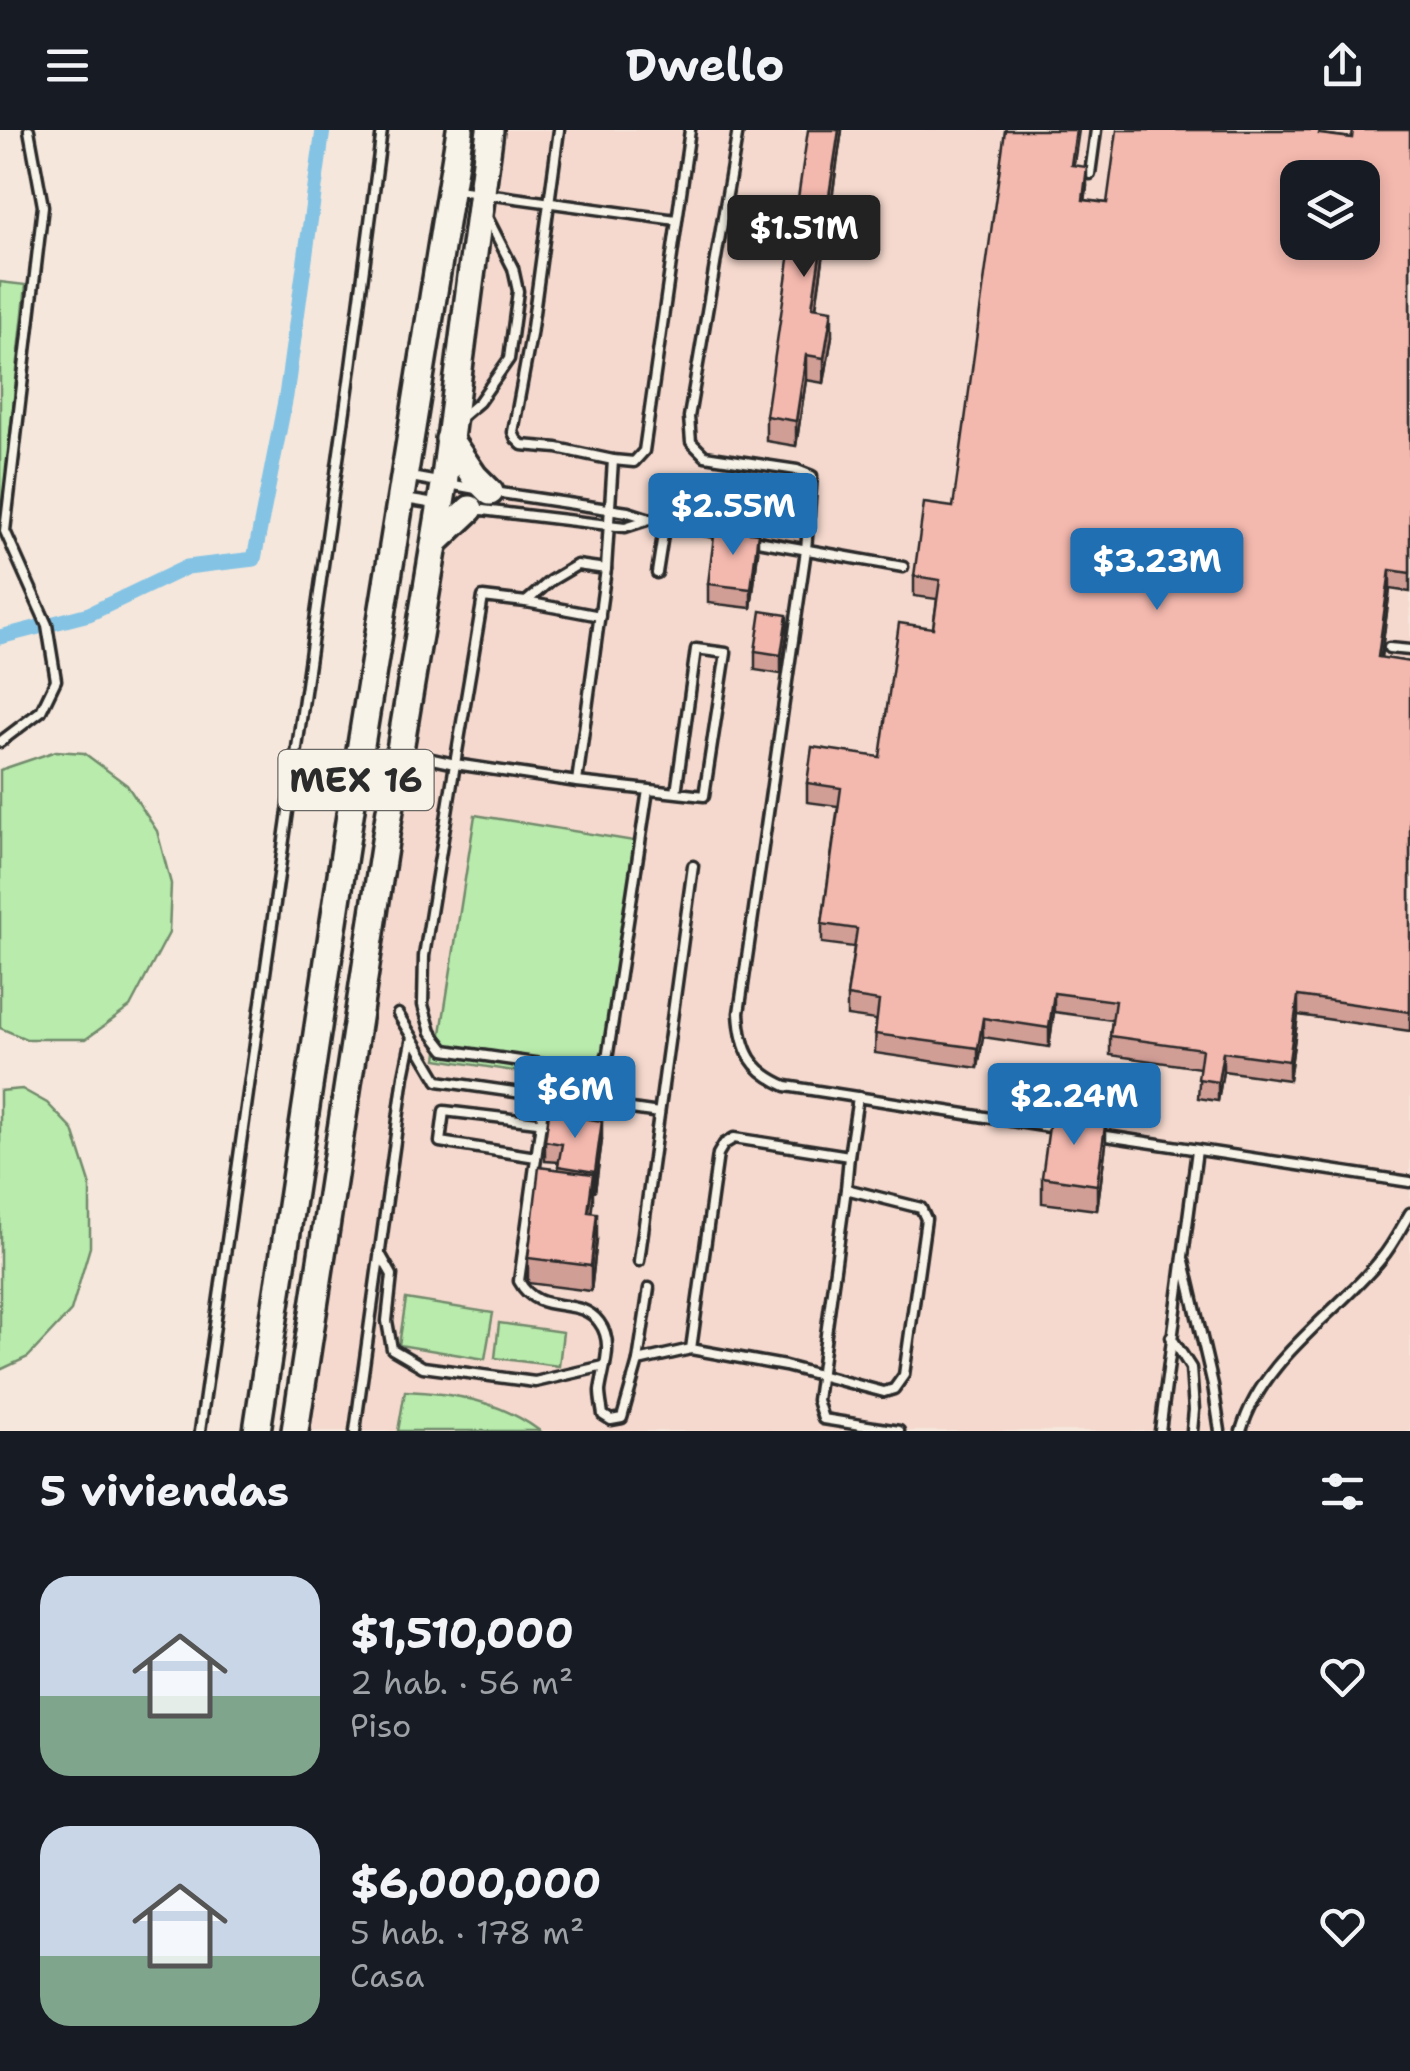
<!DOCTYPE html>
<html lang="es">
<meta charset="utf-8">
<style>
:root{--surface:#171b24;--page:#242831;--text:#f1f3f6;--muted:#9ea1a6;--accent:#1f6fb2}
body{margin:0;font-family:"Shantell Sans",sans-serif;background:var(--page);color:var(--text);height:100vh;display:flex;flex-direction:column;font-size:38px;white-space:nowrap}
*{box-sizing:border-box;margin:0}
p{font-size:32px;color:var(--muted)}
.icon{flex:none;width:55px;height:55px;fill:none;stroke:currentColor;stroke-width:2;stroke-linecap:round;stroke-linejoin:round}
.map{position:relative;height:1301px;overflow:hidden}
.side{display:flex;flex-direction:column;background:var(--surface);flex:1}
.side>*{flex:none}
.tools{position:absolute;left:1280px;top:30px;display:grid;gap:20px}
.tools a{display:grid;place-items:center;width:100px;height:100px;border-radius:20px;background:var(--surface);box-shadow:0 5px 15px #0003;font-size:50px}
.price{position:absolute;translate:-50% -85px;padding:0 22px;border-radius:10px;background:var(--accent);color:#fff;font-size:32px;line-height:65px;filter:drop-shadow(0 2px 5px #0008)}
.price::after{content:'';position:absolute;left:50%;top:60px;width:30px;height:22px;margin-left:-15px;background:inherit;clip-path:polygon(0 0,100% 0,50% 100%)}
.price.current{background:#222;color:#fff}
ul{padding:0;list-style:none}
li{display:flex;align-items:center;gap:30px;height:250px;padding:0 40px}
li span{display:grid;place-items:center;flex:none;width:280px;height:200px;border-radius:30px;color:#555}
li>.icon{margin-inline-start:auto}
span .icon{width:120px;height:120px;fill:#fffc;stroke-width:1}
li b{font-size:42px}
h2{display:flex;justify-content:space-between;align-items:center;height:120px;padding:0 40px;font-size:42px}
header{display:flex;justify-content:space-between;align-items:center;height:130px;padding:0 40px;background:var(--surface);font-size:45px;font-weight:700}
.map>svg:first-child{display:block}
.built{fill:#f5d9ce;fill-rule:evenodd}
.green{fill:#b8ebac;stroke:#728b6c;stroke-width:2.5}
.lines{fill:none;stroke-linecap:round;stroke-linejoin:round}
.canal{stroke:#84c3e4;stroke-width:15}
.lane-casing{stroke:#2b2b2b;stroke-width:15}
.highway-casing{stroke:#2b2b2b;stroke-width:32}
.lane{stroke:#f7f3e8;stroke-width:8}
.highway{stroke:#f7f3e8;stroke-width:25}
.wall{fill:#d19e96;stroke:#2b2b2b;stroke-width:2.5}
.shaded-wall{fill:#aa817a;stroke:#2b2b2b;stroke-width:2.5}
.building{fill:#f3b8ae;stroke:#2b2b2b;stroke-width:2.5;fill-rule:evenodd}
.labels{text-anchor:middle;stroke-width:8;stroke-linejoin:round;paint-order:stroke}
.shield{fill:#f7f3e8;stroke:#686764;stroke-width:2.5}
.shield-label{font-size:35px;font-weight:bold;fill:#2b2b2b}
</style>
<header><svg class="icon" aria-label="menu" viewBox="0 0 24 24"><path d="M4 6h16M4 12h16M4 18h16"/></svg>Dwello<svg class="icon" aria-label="share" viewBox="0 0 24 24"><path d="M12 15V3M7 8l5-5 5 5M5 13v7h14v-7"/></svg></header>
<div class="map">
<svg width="1410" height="1301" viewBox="0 0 1410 1301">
<rect width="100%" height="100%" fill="#f6e7dc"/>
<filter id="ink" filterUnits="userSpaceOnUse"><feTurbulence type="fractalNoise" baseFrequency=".01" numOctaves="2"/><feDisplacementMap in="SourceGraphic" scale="20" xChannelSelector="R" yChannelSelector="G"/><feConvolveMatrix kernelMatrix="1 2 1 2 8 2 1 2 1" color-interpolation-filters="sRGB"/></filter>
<g filter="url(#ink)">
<!-- built -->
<path class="built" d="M 495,0 L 1410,0 L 1410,1301 L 308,1301 ZM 1298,48 L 1362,48 L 1362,112 L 1298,112 Z"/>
<!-- green -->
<g class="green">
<path d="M 0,152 L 26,155 L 1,392 L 0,392 Z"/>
<path d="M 56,621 L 84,623 L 127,655 L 157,701 L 171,754 L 169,803 L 130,877 L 86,909 L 26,909 L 0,898 L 0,640 Z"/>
<path d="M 475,685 L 646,713 L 608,956 L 437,929 Z"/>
<path d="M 22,959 L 47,973 L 73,1000 L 90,1053 L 90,1117 L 71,1181 L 28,1227 L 0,1240 L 0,961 Z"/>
<path d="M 406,1169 L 493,1183 L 485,1229 L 399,1215 Z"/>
<path d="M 499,1193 L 563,1202 L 559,1236 L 495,1228 Z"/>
<path d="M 405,1261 C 454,1263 500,1271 540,1301 L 398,1301 Z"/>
</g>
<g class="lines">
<!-- canal -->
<path class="canal" d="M 0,507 L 89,484 L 187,437 L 254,429 L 286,266 L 323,0"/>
<!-- lane casing -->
<g class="lane-casing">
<g id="lane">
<path d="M 559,0 L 531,205 L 513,302 L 516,309 L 522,315 L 557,318 L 613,330 L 634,332 L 644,321 L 690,0"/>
<path d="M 738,0 L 689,287 L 691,312 L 705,326 L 797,340 L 812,346 L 806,420 L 739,883 C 741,921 751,941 786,956 L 1056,998"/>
<path d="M 1090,44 L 1096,0"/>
<path d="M 457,60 L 676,90"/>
<path d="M 459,289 L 479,272 L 509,229 L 518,161 L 513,138 L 488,89"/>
<path d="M 411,347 L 476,359"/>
<path d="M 405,369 L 435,374"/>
<path d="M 474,379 L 625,397 L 650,389 L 628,382 L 494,362"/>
<path d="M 650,389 L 724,404"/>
<path d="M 752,410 L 903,437"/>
<path d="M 606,439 L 577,435 L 550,451 L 526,472 L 483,467 L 455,634 L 577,652 L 704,666 L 726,523 L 696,519 L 676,663"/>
<path d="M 657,443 L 665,392"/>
<path d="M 526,472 L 600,486"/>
<path d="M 1389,518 L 1410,520"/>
<path d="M 0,612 L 41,581 L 56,550 L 47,495 L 5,401 L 43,76 L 29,0"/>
<path d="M 405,623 L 455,634 L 424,826 L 423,875 L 431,902 L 445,920 L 589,941 L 603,935 L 608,923 L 648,660"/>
<path d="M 577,652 L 606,439 L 613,330"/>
<path d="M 412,907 L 438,951 L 659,983"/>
<path d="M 549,935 L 519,1151 C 539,1188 578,1164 599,1192 C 615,1213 603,1238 600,1261 C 600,1269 602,1277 603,1285 L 611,1290 L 622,1288 L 638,1231 L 691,1219 L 785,1236 L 884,1262 L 894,1259 L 904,1245 L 926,1089 L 921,1078 L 846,1059 L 849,1026 L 734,1008 L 724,1014 L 718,1024 L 691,1219"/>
<path d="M 1100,1005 L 1410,1052"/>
<path d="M 849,1026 L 858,967"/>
<path d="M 536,1027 L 440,1012 L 444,981 L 546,993"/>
<path d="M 846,1059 L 817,1270 L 823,1289 L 899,1301"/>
<path d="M 379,1122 L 392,1145 L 387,1191 L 392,1219 L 423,1237 L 535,1252 L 604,1236"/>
<path d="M 639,1131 L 693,736"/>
<path d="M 1184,1131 L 1213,1255 L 1220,1301"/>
<path d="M 1171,1207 L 1191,1238 L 1194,1280 L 1192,1301"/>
<path d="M 638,1231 L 649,1158"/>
<path d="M 200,1301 L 349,252 L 382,0"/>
<path d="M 355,1301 L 404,946 L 412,907 L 398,884"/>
<path d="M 1160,1301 L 1197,1020"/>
<path d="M 1241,1301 C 1263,1227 1335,1186 1381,1129 C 1393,1115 1401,1098 1410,1083"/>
</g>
</g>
<!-- highway casing -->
<g class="highway-casing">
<g id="highway">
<path d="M 449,309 L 474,346 L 490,362"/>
<path d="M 435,412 L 470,379"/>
<path d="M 257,1301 L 355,652 L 460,0"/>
<path d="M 295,1301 L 387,698 L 444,355 L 490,0"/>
</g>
</g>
<!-- lane -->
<use href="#lane" class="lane"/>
<!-- highway -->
<use href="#highway" class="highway"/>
</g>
<!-- wall -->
<g class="wall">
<path d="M 842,0 L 816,178 L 832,206 L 824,253 L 806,250 L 796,316 L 766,311 L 766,286 Z"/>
<path d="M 1410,0 L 1410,462 L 1390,459 L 1381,528 L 1410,532 L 1410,901 L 1298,885 L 1289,950 L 1223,941 L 1218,971 L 1198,968 L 1200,938 L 1110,925 L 1110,906 L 1112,890 L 1054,882 L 1049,917 L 983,907 L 978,938 L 875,923 L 876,890 L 847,886 L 847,866 L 854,817 L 822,813 L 822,794 L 838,676 L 807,672 L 807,653 L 880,627 L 933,498 L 937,469 L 914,466 L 914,446 L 953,377 L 1074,35 L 1087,56 L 1085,70 L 1107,73 L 1322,4 L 1352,8 Z"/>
<path d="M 758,422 L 751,478 L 708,473 L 708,454 Z"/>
<path d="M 787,504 L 781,544 L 755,540 L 755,521 Z"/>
<path d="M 602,1010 L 595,1061 L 593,1061 L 591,1082 L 597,1109 L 591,1161 L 528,1153 L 528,1128 L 558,1040 L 559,1032 L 545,1031 L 545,1011 Z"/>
<path d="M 1106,1014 L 1097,1080 L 1042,1073 L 1042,1047 Z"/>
</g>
<!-- shaded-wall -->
<g class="shaded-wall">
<path d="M 839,0 L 842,0 L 812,203 L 812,177 Z"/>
<path d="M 1076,0 L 1079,0 L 1071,54 L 1071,35 Z"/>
<path d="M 1087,37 L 1087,56 L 1083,89 L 1083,70 Z"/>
<path d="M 832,180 L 832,206 L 824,253 L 824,228 Z"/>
<path d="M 806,225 L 806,250 L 796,316 L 796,291 Z"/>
<path d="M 758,403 L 758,422 L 751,478 L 751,459 Z"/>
<path d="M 1390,440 L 1390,459 L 1378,547 L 1378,527 Z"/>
<path d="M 787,485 L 787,504 L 781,544 L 781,525 Z"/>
<path d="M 1054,863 L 1054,882 L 1049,917 L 1049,898 Z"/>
<path d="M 1298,866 L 1298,885 L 1289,950 L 1289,931 Z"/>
<path d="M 983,888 L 983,907 L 978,938 L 978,918 Z"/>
<path d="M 1223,922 L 1223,941 L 1218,971 L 1218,952 Z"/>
<path d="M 1106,989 L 1106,1014 L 1097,1080 L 1097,1055 Z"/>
<path d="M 602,991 L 602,1010 L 595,1061 L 595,1042 Z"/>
<path d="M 593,1044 L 593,1070 L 588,1107 L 588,1082 Z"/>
<path d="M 597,1083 L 597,1109 L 591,1161 L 591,1136 Z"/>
</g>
<!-- building -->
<g class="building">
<path d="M 808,0 L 839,0 L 812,177 L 832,180 L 824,228 L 806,225 L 796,291 L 766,286 Z"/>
<path d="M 1005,0 L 1076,0 L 1071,35 L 1087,37 L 1083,70 L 1107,73 L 1117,0 L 1320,0 L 1319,4 L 1352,8 L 1353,0 L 1410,0 L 1410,443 L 1390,440 L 1378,527 L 1410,532 L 1410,882 L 1298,866 L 1289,931 L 1223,922 L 1218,952 L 1198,949 L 1202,919 L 1110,906 L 1115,871 L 1054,863 L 1049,898 L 983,888 L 978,918 L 875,904 L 879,871 L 847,866 L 857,799 L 822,794 L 841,658 L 807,653 L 812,617 L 880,627 L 899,493 L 933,498 L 940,450 L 914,446 L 924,373 L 953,377 ZM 1298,48 L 1362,48 L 1362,112 L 1298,112 Z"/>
<path d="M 715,398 L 758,403 L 751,459 L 708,454 Z"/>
<path d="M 761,481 L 787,485 L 781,525 L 755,521 Z"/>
<path d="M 1051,982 L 1106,989 L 1097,1055 L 1042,1047 Z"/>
<path d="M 549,983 L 602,991 L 595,1042 L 558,1036 L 562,1014 L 545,1011 Z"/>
<path d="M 539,1037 L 593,1044 L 588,1082 L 597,1083 L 591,1136 L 528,1128 Z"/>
</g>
</g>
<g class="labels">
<!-- shield labels -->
<rect class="shield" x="278.5" y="620" width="155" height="60" rx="8"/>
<g class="shield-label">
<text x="356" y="662">MEX 16</text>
</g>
</g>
</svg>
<div class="tools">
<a><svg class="icon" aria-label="layers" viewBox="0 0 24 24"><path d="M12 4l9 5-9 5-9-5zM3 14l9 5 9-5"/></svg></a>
</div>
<b class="price current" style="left:804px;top:150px">$1.51M</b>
<b class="price" style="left:733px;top:428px">$2.55M</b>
<b class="price" style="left:1157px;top:483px">$3.23M</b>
<b class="price" style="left:575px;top:1011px">$6M</b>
<b class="price" style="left:1074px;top:1018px">$2.24M</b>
</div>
<section class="side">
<h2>5 viviendas<svg class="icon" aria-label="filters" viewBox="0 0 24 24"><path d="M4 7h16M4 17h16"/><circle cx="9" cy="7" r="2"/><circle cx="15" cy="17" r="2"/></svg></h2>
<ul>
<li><span style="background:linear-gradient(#c9d6e8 60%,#7fa58c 0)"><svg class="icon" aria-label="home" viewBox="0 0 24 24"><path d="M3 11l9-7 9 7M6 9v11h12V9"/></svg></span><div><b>$1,510,000</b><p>2 hab. · 56 m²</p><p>Piso</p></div><svg class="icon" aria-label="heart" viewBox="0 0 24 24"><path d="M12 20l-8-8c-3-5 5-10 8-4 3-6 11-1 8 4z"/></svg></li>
<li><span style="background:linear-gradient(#c9d6e8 65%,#7fa58c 0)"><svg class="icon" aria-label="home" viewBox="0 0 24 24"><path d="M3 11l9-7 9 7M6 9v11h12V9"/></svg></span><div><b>$6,000,000</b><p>5 hab. · 178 m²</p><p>Casa</p></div><svg class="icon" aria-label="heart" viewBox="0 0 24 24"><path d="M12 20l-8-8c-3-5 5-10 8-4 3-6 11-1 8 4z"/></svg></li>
</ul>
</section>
